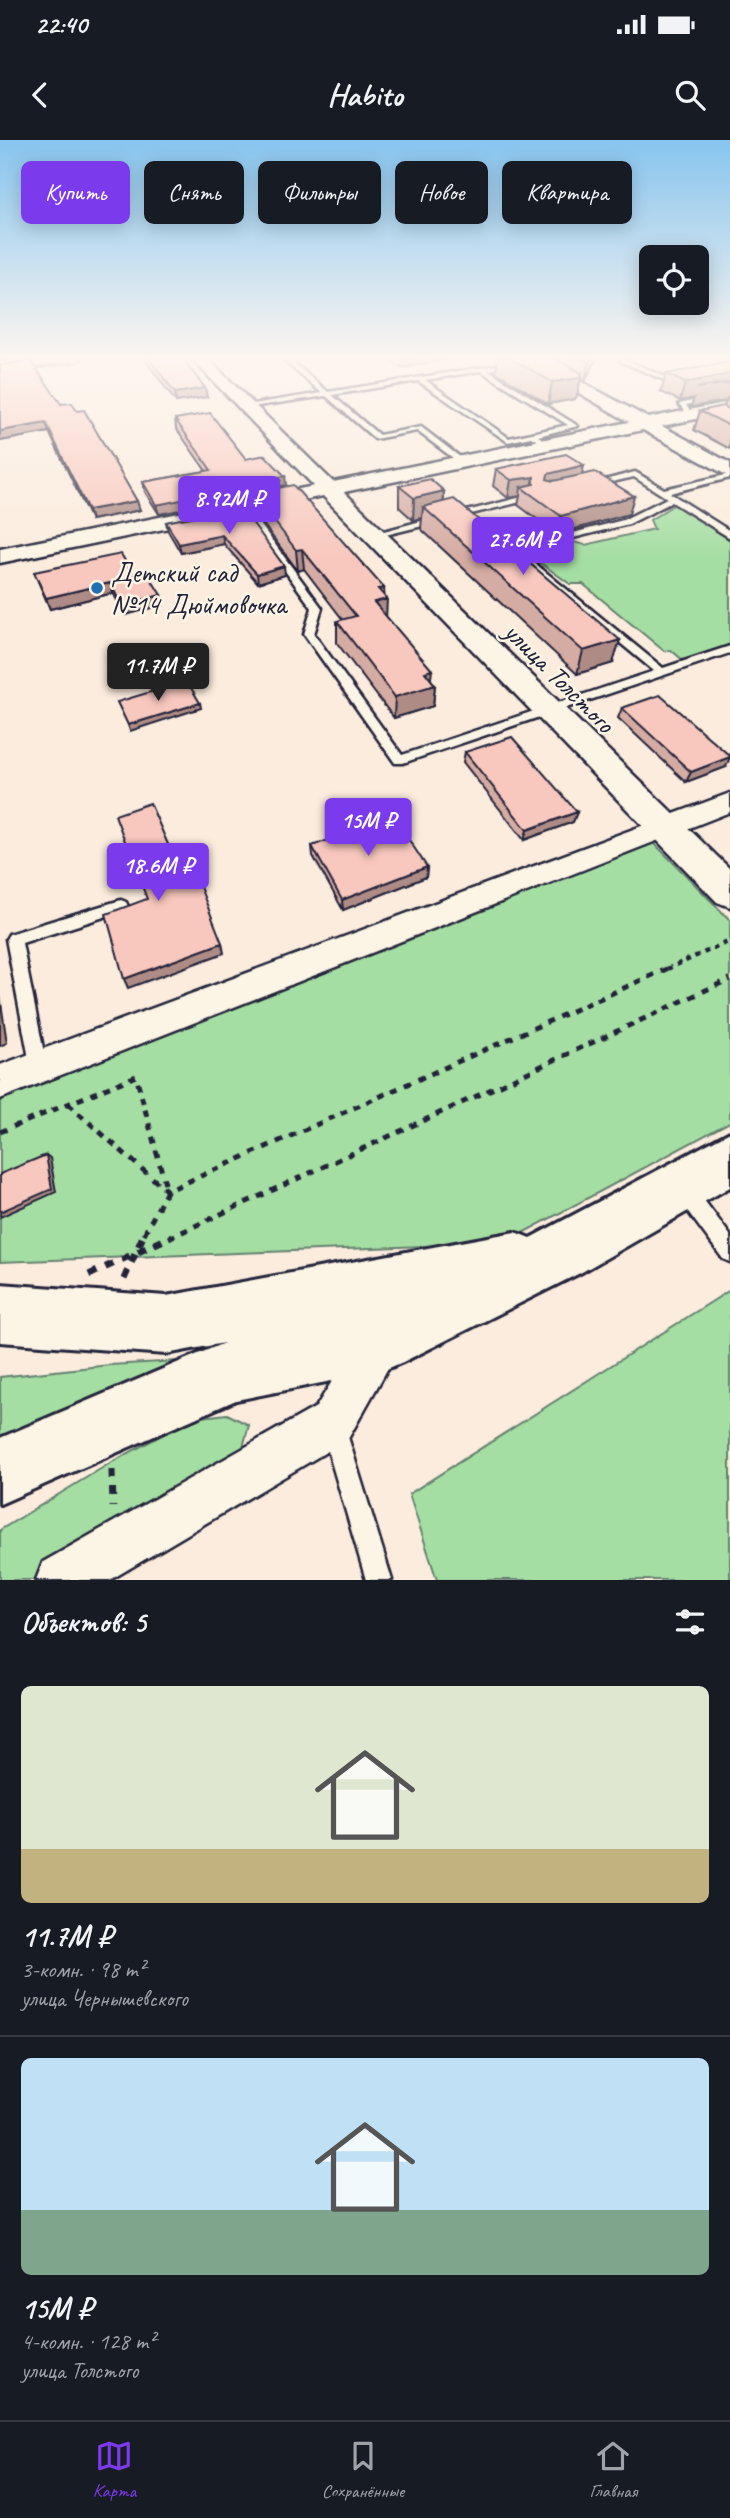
<!DOCTYPE html>
<html lang="ru">
<meta charset="utf-8">
<style>
:root{--surface:#171b24;--page:#242831;--text:#f1f3f6;--muted:#9ea1a6;--line:#363941;--accent:#7c3aed}
body{margin:0;font-family:Caveat,sans-serif;background:var(--page);color:var(--text);height:100vh;display:flex;flex-direction:column;font-size:26px;white-space:nowrap}
*{box-sizing:border-box;margin:0}
p{font-size:23px;color:var(--muted)}
.icon{flex:none;width:38px;height:38px;fill:none;stroke:currentColor;stroke-width:2;stroke-linecap:round;stroke-linejoin:round}
.map{position:relative;height:1440px;overflow:hidden}
.side{display:flex;flex-direction:column;background:var(--surface);flex:1}
.side>*{flex:none}
.guide{position:absolute;left:21px;top:21px;width:690px;height:63px;display:flex;gap:14px}
.fabs{position:absolute;left:639px;top:105px;display:grid;gap:14px}
.fabs a{display:grid;place-items:center;width:70px;height:70px;border-radius:10px;background:var(--surface);box-shadow:0 4px 18px #0003;font-size:35px}
.price{position:absolute;translate:-50% -60px;padding:0 16px;border-radius:7px;background:var(--accent);color:#fff;font-size:23px;line-height:46px;filter:drop-shadow(0 2px 4px #0008)}
.price::after{content:'';position:absolute;left:50%;top:42px;width:21px;height:16px;margin-left:-10px;background:inherit;clip-path:polygon(0 0,100% 0,50% 100%)}
.price.active{background:#222;color:#fff}
ul{padding:0;list-style:none}
li{display:grid;align-content:center;gap:14px;height:371px;padding:0 21px}
li+li{border-top:2px solid var(--line)}
li span{display:grid;place-items:center;height:217px;border-radius:10px;color:#555}
li>.icon{margin-inline-start:auto}
span .icon{width:126px;height:126px;fill:#fffc;stroke-width:1}
li b{font-size:30px}
h2{display:flex;justify-content:space-between;align-items:center;height:84px;padding:0 21px;font-size:30px}
.tag{padding:0 24px;border-radius:10px;background:var(--surface);box-shadow:0 4px 18px #0003;font-size:24px;line-height:63px}
.tag.active{background:var(--accent);color:#fff}
.status{display:flex;justify-content:space-between;align-items:center;height:49px;padding:0 35px;background:var(--surface);direction:ltr}
.status svg{height:19px;fill:currentColor}
header{display:flex;justify-content:space-between;align-items:center;height:91px;padding:0 21px;background:var(--surface);font-size:32px;font-weight:600}
.tab-bar{display:flex;justify-content:space-around;align-items:center;height:98px;border-top:2px solid var(--line);background:var(--surface);font-size:19px;color:var(--muted)}
.tab-bar a{display:grid;justify-items:center;gap:4px}
.tab-bar .active{color:var(--accent)}
.map>svg:first-child{display:block}
.green{fill:#a5dea3;stroke:#64806f;stroke-width:2}
.lines{fill:none;stroke-linecap:round;stroke-linejoin:round}
.service-casing{stroke:#22223b;stroke-width:5}
.minor-casing{stroke:#22223b;stroke-width:5}
.tertiary-casing{stroke:#22223b;stroke-width:5}
.primary-casing{stroke:#22223b;stroke-width:6}
.path-far3{stroke:#22223b;stroke-width:2;stroke-dasharray:2.5 2.5;stroke-linecap:butt}
.path-far2{stroke:#22223b;stroke-width:4.5;stroke-dasharray:5 5;stroke-linecap:butt}
.path-far1{stroke:#22223b;stroke-width:5;stroke-dasharray:7 7;stroke-linecap:butt}
.path{stroke:#22223b;stroke-width:7;stroke-dasharray:9 9;stroke-linecap:butt}
.service{fill:#fcf5e5;fill-rule:evenodd}
.minor{fill:#fcf5e5;fill-rule:evenodd}
.tertiary{fill:#fcf5e5;fill-rule:evenodd}
.primary{fill:#fcf5e5;fill-rule:evenodd}
.wall{fill:#d5aca3;stroke:#22223b;stroke-width:2}
.shaded-wall{fill:#ae8c85;stroke:#22223b;stroke-width:2}
.building{fill:#f8c8be;stroke:#22223b;stroke-width:2}
.poi-dot{fill:#1f6fb2;stroke:#fcf5e5;stroke-width:2.5}
.labels{text-anchor:middle;stroke-width:5;stroke-linejoin:round;paint-order:stroke}
.far-poi-label{font-size:28px;fill:#22223b;stroke:#fcf5e5;text-anchor:start}
.far-street-label{font-size:28px;fill:#22223b;stroke:#fcf5e5}
</style>
<div class="status"><b>22:40</b><svg viewBox="0 0 49 12"><path d="M0 12V9h3v3zM5 12V6h3v6zM10 12V3h3v9zM15 12V0h3v12zM26 1h20v11H26zM47 4h2v5h-2z"/></svg></div>
<header><svg class="icon" aria-label="back" viewBox="0 0 24 24"><path d="M15 5l-7 7 7 7"/></svg>Habito<svg class="icon" aria-label="search" viewBox="0 0 24 24"><circle cx="10" cy="10" r="6"/><path d="M15 15l6 6"/></svg></header>
<div class="map">
<svg width="730" height="1440" viewBox="0 0 730 1440">
<rect width="100%" height="100%" fill="#fbecdd"/>
<filter id="ink" filterUnits="userSpaceOnUse"><feTurbulence type="fractalNoise" baseFrequency=".0143" numOctaves="2"/><feDisplacementMap in="SourceGraphic" scale="14" xChannelSelector="R" yChannelSelector="G"/><feConvolveMatrix kernelMatrix="1 2 1 2 8 2 1 2 1" color-interpolation-filters="sRGB"/></filter>
<g filter="url(#ink)">
<!-- green -->
<g class="green">
<path d="M 675,364 L 730,400 L 730,505 L 685,522 L 671,510 L 664,511 L 583,444 L 570,444 L 524,411 L 570,401 L 585,405 L 654,389 L 650,380 Z"/>
<path d="M 653,702 L 730,780 L 730,982 L 504,1103 L 0,1122 L 0,960 Z"/>
<path d="M 730,1150 L 730,1440 L 437,1440 L 409,1354 Z"/>
<path d="M 213,1219 L 0,1313 L 0,1237 L 110,1225 Z"/>
<path d="M 227,1274 L 249,1285 L 239,1322 L 36,1440 L 0,1440 L 0,1390 L 112,1322 L 193,1278 Z"/>
</g>
<g class="lines">
<!-- service casing -->
<g class="service-casing">
<g id="service">
<path d="M 280,217 L 287,217 L 328,252 L 516,222 L 518,225 L 488,230 L 578,286 L 538,296 L 549,302 L 549,306 L 546,306 L 531,297 L 508,302 L 418,241 L 332,255 L 379,295 L 421,287 L 464,320 L 464,324 L 461,324 L 417,291 L 375,299 L 326,256 L 244,268 L 246,265 L 322,253 ZM 481,231 L 568,285 L 509,298 L 425,240 Z"/>
<path d="M 622,218 L 670,239 L 671,240 L 666,241 L 620,221 Z"/>
<path d="M 730,252 L 730,256 L 686,265 L 693,275 L 690,277 L 679,264 Z"/>
<path d="M 635,332 L 664,349 L 730,334 L 730,338 L 670,353 L 730,391 L 730,398 L 672,362 L 629,384 L 513,413 L 508,410 L 623,380 L 667,358 L 634,337 L 590,347 L 586,345 Z"/>
<path d="M 526,356 L 529,356 L 529,360 L 467,375 L 463,372 Z"/>
<path d="M 240,365 L 246,365 L 322,468 L 314,494 L 402,615 L 654,531 L 526,425 L 526,421 L 532,421 L 663,528 L 730,506 L 730,513 L 403,623 L 395,623 L 304,494 L 312,468 L 240,369 Z"/>
<path d="M 440,376 L 444,379 L 443,381 L 373,398 L 369,395 Z"/>
<path d="M 121,760 L 126,762 L 128,766 L 126,770 L 22,803 L 47,928 L 44,934 L 38,936 L 32,934 L 6,799 L 9,794 Z"/>
<path d="M 685,1041 L 692,1044 L 730,1095 L 730,1122 L 723,1119 L 678,1058 L 675,1051 L 678,1044 Z"/>
<path d="M 333,1275 L 341,1279 L 345,1287 L 392,1440 L 366,1440 L 321,1287 L 325,1279 Z"/>
</g>
</g>
<!-- minor casing -->
<g class="minor-casing">
<g id="minor">
<path d="M 730,653 L 730,672 L 0,959 L 0,925 Z"/>
<path d="M 380,1181 L 395,1188 L 402,1203 L 348,1299 L 110,1440 L 36,1440 L 43,1422 L 316,1267 L 365,1188 Z"/>
</g>
</g>
<!-- tertiary casing -->
<g class="tertiary-casing">
<g id="tertiary">
<path d="M 38,217 L 83,217 L 76,221 L 0,232 L 0,222 Z"/>
<path d="M 190,217 L 206,217 L 333,342 L 629,282 L 517,217 L 536,217 L 648,278 L 730,262 L 730,272 L 662,286 L 730,323 L 730,337 L 643,290 L 344,352 L 730,729 L 730,767 L 717,762 L 323,356 L 0,423 L 0,409 L 314,346 Z"/>
</g>
</g>
<!-- primary casing -->
<g class="primary-casing">
<path id="primary" d="M 730,992 L 730,1047 L 582,1132 L 403,1222 L 382,1231 L 236,1260 L 0,1364 L 0,1298 L 224,1203 L 166,1214 L 0,1202 L 0,1144 L 166,1156 L 515,1092 L 530,1098 Z"/>
</g>
<!-- path-far3 -->
<path class="path-far3" d="M 97,219 L 110,217"/>
<!-- path-far2 -->
<path class="path-far2" d="M 667,829 L 730,801"/>
<!-- path-far1 -->
<g class="path-far1">
<path d="M 68,964 L 167,1051 L 671,827"/>
<path d="M 0,992 L 136,936 L 167,1051 L 142,1098"/>
<path d="M 169,1098 L 730,839"/>
</g>
<!-- path -->
<g class="path">
<path d="M 89,1135 L 172,1096"/>
<path d="M 124,1139 L 143,1096"/>
<path d="M 112,1330 L 113,1367"/>
</g>
<!-- service -->
<use href="#service" class="service"/>
<!-- minor -->
<use href="#minor" class="minor"/>
<!-- tertiary -->
<use href="#tertiary" class="tertiary"/>
<!-- primary -->
<use href="#primary" class="primary"/>
</g>
<!-- wall -->
<g class="wall">
<path d="M 143,217 L 181,217 L 205,248 L 207,257 L 176,262 Z"/>
<path d="M 385,217 L 459,217 L 401,228 Z"/>
<path d="M 498,217 L 597,217 L 594,224 L 585,241 L 581,238 L 577,255 L 575,259 L 548,264 L 496,232 Z"/>
<path d="M 730,222 L 730,309 L 694,290 L 700,271 L 724,267 L 726,261 L 691,267 L 694,258 L 680,261 L 661,252 L 666,234 Z"/>
<path d="M 61,264 L 140,370 L 91,380 L 49,292 L 0,301 Z"/>
<path d="M 175,279 L 246,319 L 286,345 L 281,346 L 281,347 L 384,448 L 386,477 L 435,545 L 433,566 L 394,578 L 337,503 L 337,481 L 343,480 L 304,429 L 298,431 L 255,373 L 253,356 L 159,374 L 145,352 L 143,342 L 206,331 L 176,288 Z"/>
<path d="M 584,325 L 582,335 L 629,374 L 557,394 L 518,365 L 520,356 L 508,358 L 493,346 L 496,329 Z"/>
<path d="M 399,346 L 444,351 L 444,362 L 613,523 L 577,534 L 421,389 L 422,378 L 413,380 L 399,367 Z"/>
<path d="M 241,367 L 285,435 L 258,443 L 224,404 L 181,413 L 168,391 L 166,382 Z"/>
<path d="M 34,432 L 133,434 L 163,465 L 125,475 L 113,453 L 50,469 Z"/>
<path d="M 622,568 L 726,627 L 686,642 L 618,578 Z"/>
<path d="M 465,612 L 577,672 L 573,682 L 524,700 L 463,622 Z"/>
<path d="M 312,706 L 427,727 L 426,737 L 343,770 L 313,716 Z"/>
</g>
<!-- shaded-wall -->
<g class="shaded-wall">
<path d="M 0,217 L 16,217 L 0,220 Z"/>
<path d="M 416,217 L 459,217 L 401,228 L 402,220 Z"/>
<path d="M 585,217 L 597,217 L 594,224 L 585,241 L 589,223 Z"/>
<path d="M 582,233 L 577,255 L 575,259 L 548,264 L 552,242 Z"/>
<path d="M 730,234 L 730,260 L 727,258 L 726,261 L 691,267 L 694,258 L 680,261 L 685,243 Z"/>
<path d="M 205,248 L 207,257 L 176,262 L 175,253 Z"/>
<path d="M 46,283 L 49,292 L 0,301 L 0,291 Z"/>
<path d="M 584,325 L 580,343 L 544,351 L 548,334 Z"/>
<path d="M 285,336 L 286,345 L 281,346 L 281,350 L 253,353 L 253,356 L 159,374 L 156,365 Z"/>
<path d="M 534,337 L 531,354 L 521,347 L 520,356 L 508,358 L 511,340 Z"/>
<path d="M 444,351 L 443,373 L 423,367 L 422,378 L 413,380 L 414,358 Z"/>
<path d="M 634,356 L 629,374 L 557,394 L 561,376 Z"/>
<path d="M 137,361 L 140,370 L 91,380 L 88,370 Z"/>
<path d="M 222,395 L 224,404 L 181,413 L 179,404 Z"/>
<path d="M 302,409 L 304,429 L 298,431 L 296,410 Z"/>
<path d="M 284,426 L 285,435 L 258,443 L 257,434 Z"/>
<path d="M 110,443 L 113,453 L 50,469 L 46,458 Z"/>
<path d="M 384,448 L 384,460 L 387,459 L 386,480 L 374,462 L 378,449 Z"/>
<path d="M 161,455 L 163,465 L 125,475 L 122,465 Z"/>
<path d="M 620,500 L 613,523 L 577,534 L 583,511 Z"/>
<path d="M 432,530 L 430,546 L 435,545 L 433,566 L 394,578 L 395,557 L 425,532 Z"/>
<path d="M 200,563 L 201,568 L 130,591 L 128,585 Z"/>
<path d="M 730,617 L 726,627 L 686,642 L 691,632 Z"/>
<path d="M 577,672 L 573,682 L 524,700 L 527,690 Z"/>
<path d="M 427,727 L 426,737 L 343,770 L 342,760 Z"/>
<path d="M 222,803 L 224,813 L 128,848 L 124,839 Z"/>
<path d="M 0,856 L 7,903 L 0,906 Z"/>
<path d="M 46,1015 L 50,1018 L 56,1052 L 0,1077 L 0,1072 Z"/>
</g>
<!-- building -->
<g class="building">
<path d="M 148,217 L 181,217 L 205,248 L 175,253 Z"/>
<path d="M 397,217 L 416,217 L 402,220 Z"/>
<path d="M 509,217 L 553,217 L 582,233 L 579,238 L 552,242 Z"/>
<path d="M 578,217 L 592,217 L 589,223 Z"/>
<path d="M 31,221 L 61,264 L 72,263 L 77,271 L 84,270 L 137,361 L 88,370 L 46,283 L 0,291 L 0,225 Z"/>
<path d="M 730,222 L 730,234 L 685,243 L 666,234 Z"/>
<path d="M 730,242 L 730,243 L 697,248 Z"/>
<path d="M 723,266 L 730,269 L 730,286 L 700,271 Z"/>
<path d="M 210,273 L 246,319 L 265,315 L 285,336 L 278,337 L 281,340 L 156,365 L 143,342 L 211,330 L 175,279 Z"/>
<path d="M 566,314 L 584,325 L 548,334 L 547,339 L 553,341 L 595,332 L 634,356 L 561,376 L 521,347 L 534,344 L 534,337 L 511,340 L 496,329 Z"/>
<path d="M 430,339 L 444,351 L 414,358 L 399,346 Z"/>
<path d="M 293,345 L 384,448 L 378,449 L 387,459 L 374,462 L 432,530 L 425,532 L 435,545 L 395,557 L 337,481 L 356,476 L 302,409 L 296,410 L 253,353 Z"/>
<path d="M 454,359 L 620,500 L 583,511 L 423,367 Z"/>
<path d="M 241,367 L 284,426 L 257,434 L 222,395 L 179,404 L 166,382 Z"/>
<path d="M 121,414 L 133,434 L 146,431 L 161,455 L 122,465 L 110,443 L 46,458 L 34,432 Z"/>
<path d="M 187,541 L 200,563 L 128,585 L 117,562 Z"/>
<path d="M 660,555 L 730,616 L 730,617 L 691,632 L 622,568 Z"/>
<path d="M 512,597 L 577,672 L 527,690 L 465,612 Z"/>
<path d="M 150,663 L 186,746 L 198,742 L 222,803 L 124,839 L 106,774 L 147,759 L 115,675 Z"/>
<path d="M 393,676 L 427,727 L 342,760 L 312,706 Z"/>
<path d="M 46,1015 L 52,1049 L 0,1072 L 0,1034 Z"/>
</g>
</g>
<!-- sky -->
<linearGradient id="sky" x2="0" y2="1"><stop stop-color="#87c4ee"/><stop offset="0.52" stop-color="#fdf6f0"/><stop offset="1" stop-color="#fdf6f0" stop-opacity="0"/></linearGradient>
<rect width="730" height="419" fill="url(#sky)"/>
<!-- markers -->
<circle class="poi-dot" cx="97" cy="448" r="7"/>
<g class="labels">
<!-- far-poi labels -->
<g class="far-poi-label">
<text x="111" y="442">Детский сад<tspan x="111" dy="32">№14 Дюймовочка</tspan></text>
</g>
<!-- far-street labels -->
<g class="far-street-label">
<text transform="translate(560 537) rotate(45)" y="10">улица Толстого</text>
</g>
</g>
</svg>
<div class="fabs">
<a><svg class="icon" aria-label="locate" viewBox="0 0 24 24"><circle cx="12" cy="12" r="6"/><path d="M12 2v4M12 18v4M2 12h4M18 12h4"/></svg></a>
</div>
<b class="price" style="left:229px;top:396px">8.92M ₽</b>
<b class="price" style="left:523px;top:437px">27.6M ₽</b>
<b class="price active" style="left:158px;top:563px">11.7M ₽</b>
<b class="price" style="left:368px;top:718px">15M ₽</b>
<b class="price" style="left:158px;top:763px">18.6M ₽</b>
<div class="guide">
<a class="tag active">Купить</a>
<a class="tag">Снять</a>
<a class="tag">Фильтры</a>
<a class="tag">Новое</a>
<a class="tag">Квартира</a>
</div>
</div>
<section class="side">
<h2>Объектов: 5<svg class="icon" aria-label="filters" viewBox="0 0 24 24"><path d="M4 7h16M4 17h16"/><circle cx="9" cy="7" r="2"/><circle cx="15" cy="17" r="2"/></svg></h2>
<ul>
<li><span style="background:linear-gradient(#dfe7d0 75%,#c2b280 0)"><svg class="icon" aria-label="home" viewBox="0 0 24 24"><path d="M3 11l9-7 9 7M6 9v11h12V9"/></svg></span><div><b>11.7M ₽</b><p>3-комн. · 98 m²</p><p>улица Чернышевского</p></div></li>
<li><span style="background:linear-gradient(#bfe0f5 70%,#7fa58c 0)"><svg class="icon" aria-label="home" viewBox="0 0 24 24"><path d="M3 11l9-7 9 7M6 9v11h12V9"/></svg></span><div><b>15M ₽</b><p>4-комн. · 128 m²</p><p>улица Толстого</p></div></li>
</ul>
</section>
<nav class="tab-bar">
<a class="active"><svg class="icon" aria-label="map" viewBox="0 0 24 24"><path d="M3 6l6-2 6 2 6-2v14l-6 2-6-2-6 2zM9 4v14M15 6v14"/></svg>Карта</a>
<a><svg class="icon" aria-label="saved" viewBox="0 0 24 24"><path d="M7 4h10v16l-5-4-5 4z"/></svg>Сохранённые</a>
<a><svg class="icon" aria-label="home" viewBox="0 0 24 24"><path d="M3 11l9-7 9 7M6 9v11h12V9"/></svg>Главная</a>
</nav>
